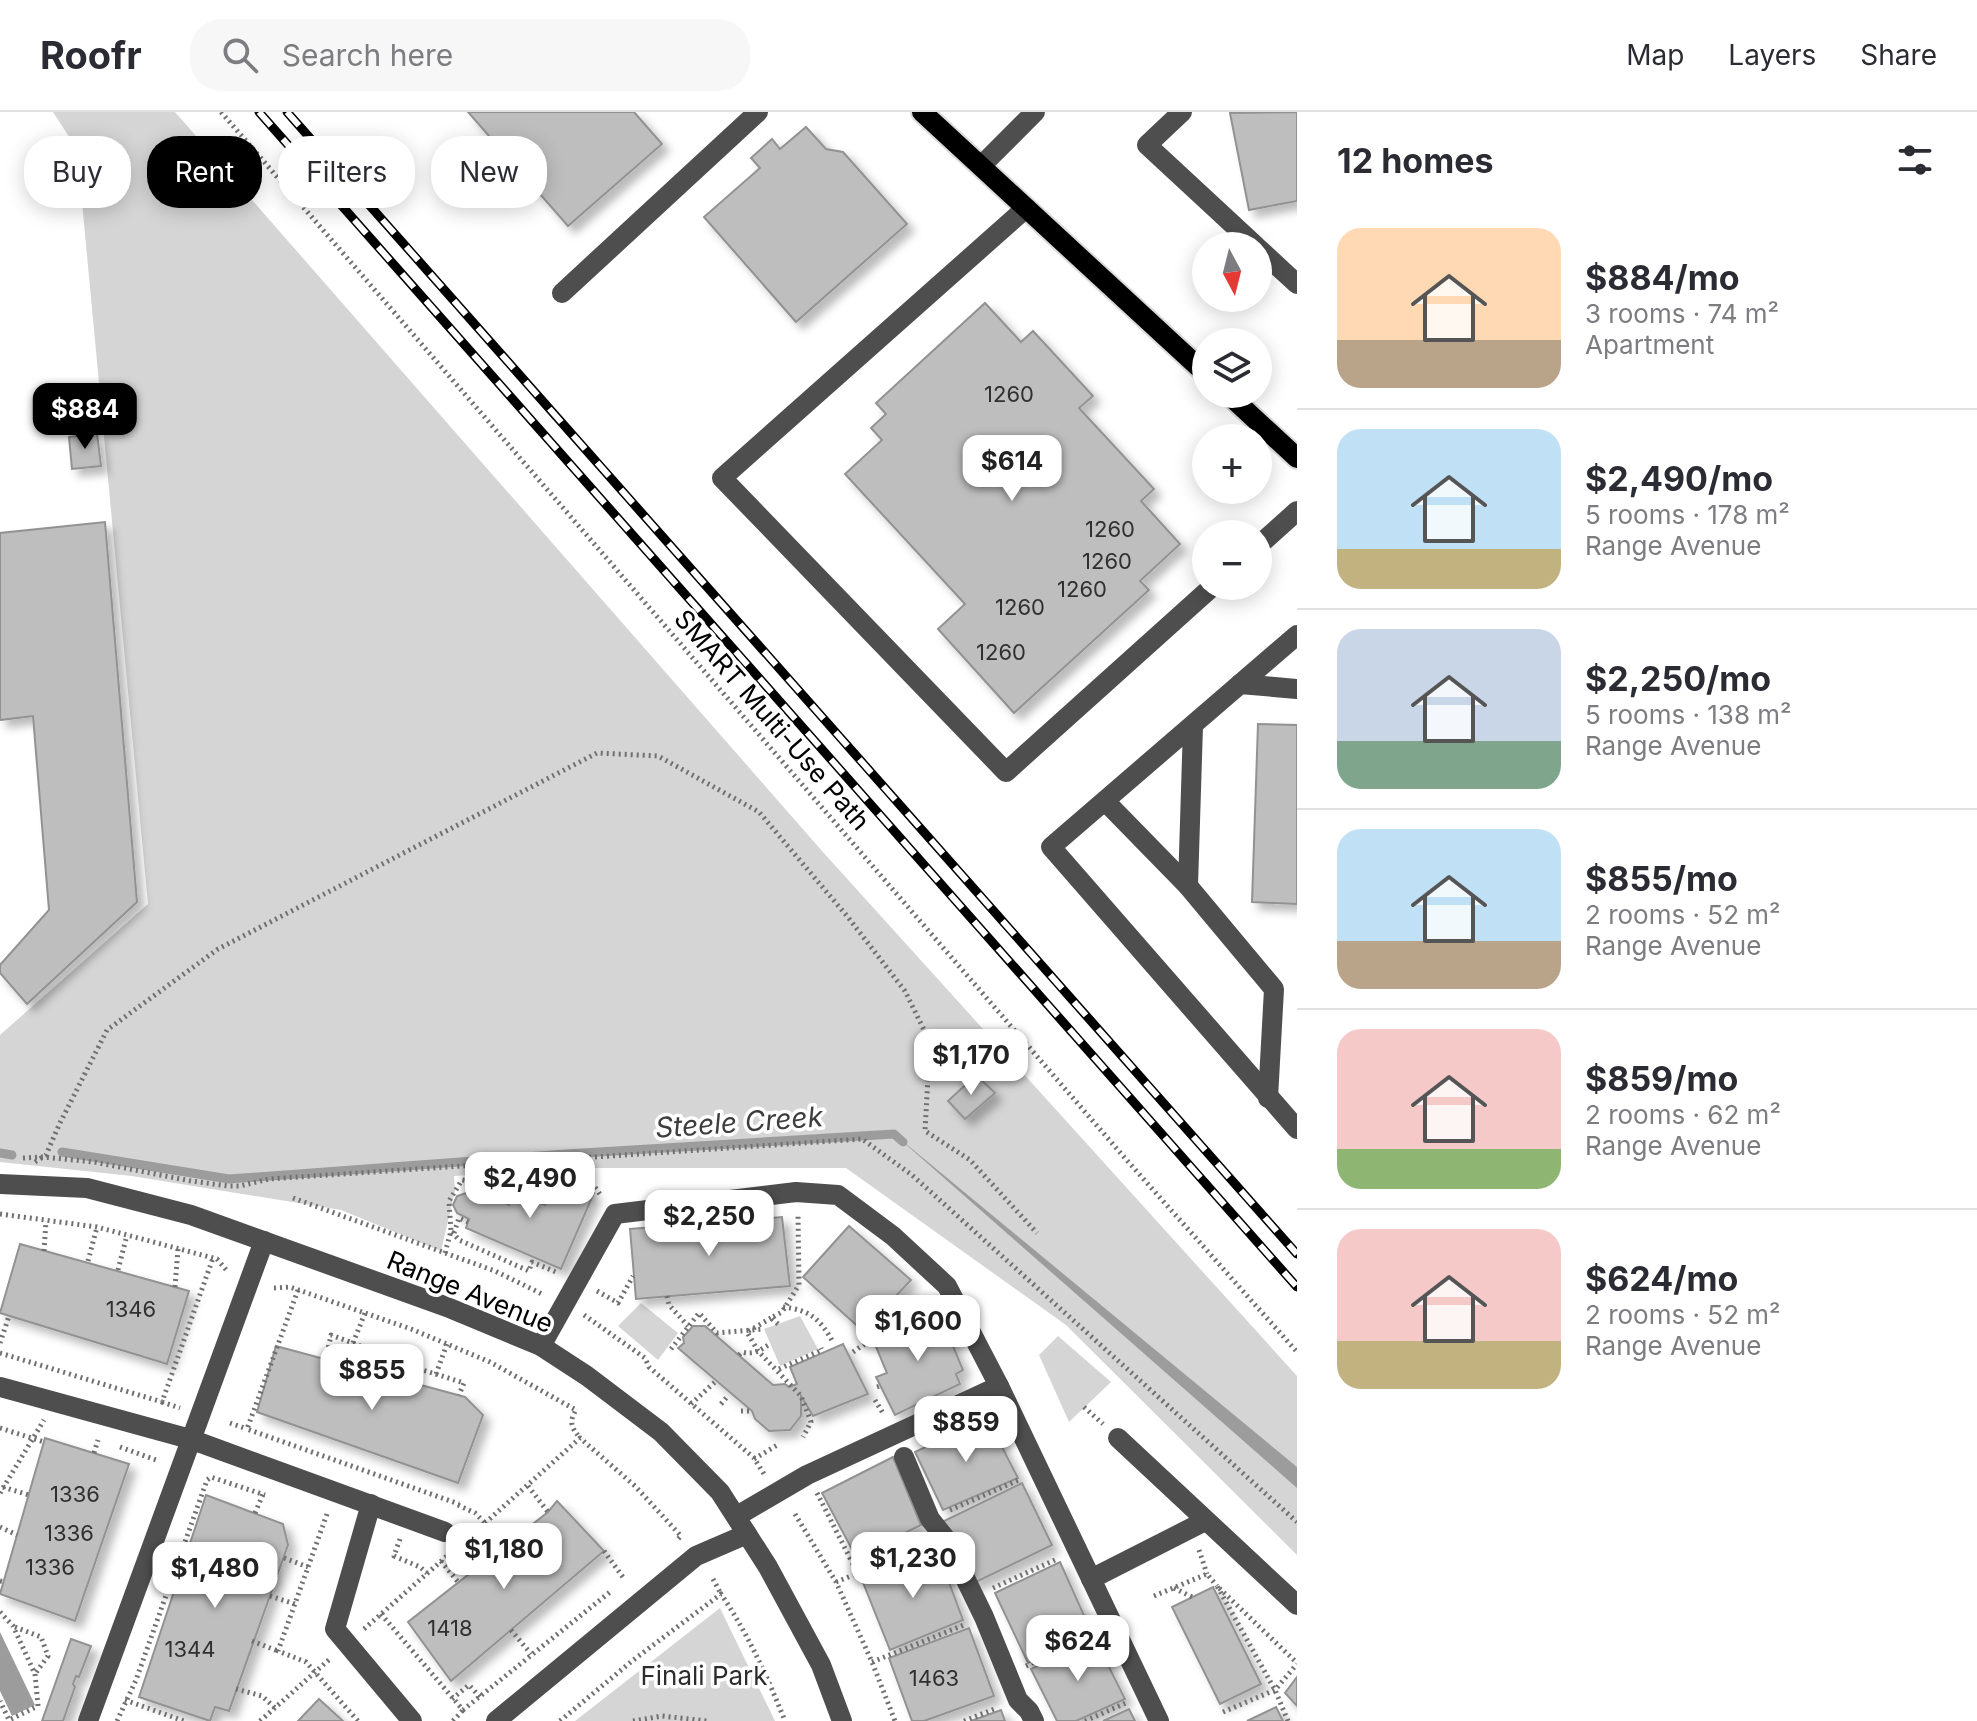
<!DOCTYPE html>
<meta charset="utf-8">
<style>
:root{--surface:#fff;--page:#f7f7f7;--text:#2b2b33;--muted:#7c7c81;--line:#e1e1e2;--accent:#000}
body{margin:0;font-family:Inter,sans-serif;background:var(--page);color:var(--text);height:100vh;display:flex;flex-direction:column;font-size:30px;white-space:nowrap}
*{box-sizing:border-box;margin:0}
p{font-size:26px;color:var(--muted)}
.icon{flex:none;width:44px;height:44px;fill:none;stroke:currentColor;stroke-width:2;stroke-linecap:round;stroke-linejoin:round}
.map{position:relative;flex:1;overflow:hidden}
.panel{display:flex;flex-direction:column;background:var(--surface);width:680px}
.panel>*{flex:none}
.guide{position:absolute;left:24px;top:24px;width:760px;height:72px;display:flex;gap:16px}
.needle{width:52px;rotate:173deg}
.fabs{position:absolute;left:1192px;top:120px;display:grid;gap:16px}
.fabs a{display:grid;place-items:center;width:80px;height:80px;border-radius:50%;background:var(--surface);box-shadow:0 4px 20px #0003;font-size:40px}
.price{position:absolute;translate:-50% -68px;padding:0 18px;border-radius:16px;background:#fff;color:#222;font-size:26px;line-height:52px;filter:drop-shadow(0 2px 4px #0008)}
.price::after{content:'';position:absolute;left:50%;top:48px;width:24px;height:18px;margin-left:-12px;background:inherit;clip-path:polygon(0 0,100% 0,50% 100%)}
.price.selected{background:var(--accent);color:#fff}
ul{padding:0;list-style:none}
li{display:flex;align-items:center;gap:24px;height:200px;padding:0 40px}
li+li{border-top:2px solid var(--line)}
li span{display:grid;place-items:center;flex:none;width:224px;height:160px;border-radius:24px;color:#555}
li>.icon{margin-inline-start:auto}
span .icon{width:96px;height:96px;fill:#fffc;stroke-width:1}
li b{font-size:34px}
h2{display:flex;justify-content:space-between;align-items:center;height:96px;padding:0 40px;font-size:34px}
.pill{padding:0 28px;border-radius:32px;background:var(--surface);box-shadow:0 4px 20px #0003;font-size:28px;line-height:72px}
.pill.selected{background:var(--accent);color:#fff}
header{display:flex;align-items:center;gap:48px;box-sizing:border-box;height:112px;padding:0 40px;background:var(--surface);border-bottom:2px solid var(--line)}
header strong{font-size:38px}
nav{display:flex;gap:44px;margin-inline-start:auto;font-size:28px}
.search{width:560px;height:72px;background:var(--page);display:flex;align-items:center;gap:20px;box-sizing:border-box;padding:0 28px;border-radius:32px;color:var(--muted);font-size:30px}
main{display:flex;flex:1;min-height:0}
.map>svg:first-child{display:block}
.green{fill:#d5d5d5}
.water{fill:#9c9c9c}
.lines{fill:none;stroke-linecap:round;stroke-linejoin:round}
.stream{stroke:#9c9c9c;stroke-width:9}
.building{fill:#bebebe;stroke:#929292;stroke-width:2;filter:url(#shadow)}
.major-casing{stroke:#dbdbdb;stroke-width:24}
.path{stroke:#707070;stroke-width:5;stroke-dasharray:2 4;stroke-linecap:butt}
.minor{stroke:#4e4e4e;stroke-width:20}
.major{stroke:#000;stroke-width:20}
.rail-casing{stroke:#000;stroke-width:9}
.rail{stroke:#fff;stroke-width:6;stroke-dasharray:18;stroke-linecap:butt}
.labels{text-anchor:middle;stroke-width:7;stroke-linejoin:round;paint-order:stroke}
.number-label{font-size:22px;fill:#303030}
.street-label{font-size:26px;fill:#000;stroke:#fff}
.park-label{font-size:26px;fill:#2c2c2c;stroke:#fff}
.water-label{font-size:28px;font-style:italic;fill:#3d3d3d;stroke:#fff}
</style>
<header>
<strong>Roofr</strong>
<div class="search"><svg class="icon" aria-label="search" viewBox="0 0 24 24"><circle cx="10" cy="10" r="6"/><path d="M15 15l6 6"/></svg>Search here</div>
<nav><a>Map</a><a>Layers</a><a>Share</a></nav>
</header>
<main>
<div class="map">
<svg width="1297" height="1609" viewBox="0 0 1297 1609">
<defs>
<filter id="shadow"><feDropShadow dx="7" dy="7" stdDeviation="4" flood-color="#0004"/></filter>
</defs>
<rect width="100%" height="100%" fill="#fff"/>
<!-- green -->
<g class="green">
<path d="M 53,0 L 175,0 L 822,739 L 1297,1264 L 1297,1443 L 1066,1213 L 846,1056 L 553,1056 L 454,1064 L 455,1079 L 441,1139 L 341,1098 L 132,1064 L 0,1050 L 0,923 L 148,792 L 77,37 Z"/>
<path d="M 641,1191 L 678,1221 L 658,1248 L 618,1214 Z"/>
<path d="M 800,1204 L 818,1237 L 780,1254 L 764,1217 Z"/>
<path d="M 1058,1224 L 1111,1270 L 1069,1310 L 1039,1243 Z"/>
<path d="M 720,1496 L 775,1609 L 575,1609 Z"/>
</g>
<!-- water -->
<g class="water">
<path d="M 894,1022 L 1297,1355 L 1297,1376 Z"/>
<path d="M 0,1520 L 35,1593 L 12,1604 L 0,1579 Z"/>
</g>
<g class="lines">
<!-- stream -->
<g class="stream">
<path d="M 62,1040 L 229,1067 L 566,1042 L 894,1022 L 903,1030"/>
<path d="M 0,1041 L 12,1043"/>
</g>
</g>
<!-- building -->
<g class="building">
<path d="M 468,0 L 634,0 L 662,32 L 568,114 Z"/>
<path d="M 1297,0 L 1297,89 L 1249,98 L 1230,1 Z"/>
<path d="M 806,15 L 826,37 L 843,40 L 907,112 L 796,210 L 704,105 L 760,56 L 751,46 L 772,27 L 780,37 Z"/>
<path d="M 985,191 L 1021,230 L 1033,219 L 1093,284 L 1079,296 L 1154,377 L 1141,389 L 1180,432 L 1140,469 L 1149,478 L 1014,601 L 938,517 L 965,492 L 845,362 L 882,328 L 871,316 L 886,302 L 876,291 Z"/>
<path d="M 97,321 L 101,354 L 72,357 L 69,325 Z"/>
<path d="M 105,410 L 137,790 L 27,892 L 0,861 L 0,853 L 49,798 L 33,604 L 0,608 L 0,421 Z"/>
<path d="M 1258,612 L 1297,613 L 1297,792 L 1252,790 Z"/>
<path d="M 976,963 L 995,981 L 965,1007 L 948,989 Z"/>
<path d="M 561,1065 L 594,1081 L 561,1157 L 466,1116 L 469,1107 L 457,1101 L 453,1093 L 457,1084 L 466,1081 L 472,1084 L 474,1077 L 509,1093 L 514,1079 L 545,1093 L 555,1071 L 557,1071 Z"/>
<path d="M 782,1105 L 790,1174 L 636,1187 L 630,1117 Z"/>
<path d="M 849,1114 L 911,1168 L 863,1219 L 803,1165 Z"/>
<path d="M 20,1132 L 189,1179 L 167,1252 L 0,1201 Z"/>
<path d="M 938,1198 L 963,1258 L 956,1262 L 960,1272 L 895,1303 L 876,1265 L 887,1261 L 874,1230 Z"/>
<path d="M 693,1214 L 705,1214 L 773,1273 L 785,1272 L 789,1275 L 797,1272 L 790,1255 L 843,1232 L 868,1282 L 813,1304 L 801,1284 L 801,1304 L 790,1318 L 769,1319 L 755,1307 L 752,1299 L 678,1236 L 684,1231 L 683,1225 Z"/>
<path d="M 276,1234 L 465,1285 L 483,1303 L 458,1371 L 257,1300 Z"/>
<path d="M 987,1306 L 1018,1366 L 943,1398 L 915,1340 Z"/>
<path d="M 45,1326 L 129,1352 L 75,1509 L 0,1482 Z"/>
<path d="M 893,1345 L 921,1413 L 856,1445 L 822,1381 Z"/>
<path d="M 1022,1371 L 1052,1433 L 972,1472 L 942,1410 Z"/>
<path d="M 206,1383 L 283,1412 L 288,1433 L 229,1599 L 215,1595 L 210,1609 L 139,1585 Z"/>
<path d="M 557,1389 L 604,1439 L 451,1569 L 408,1510 L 548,1400 Z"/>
<path d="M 937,1438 L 963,1508 L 890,1538 L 862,1468 Z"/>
<path d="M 1060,1450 L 1091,1519 L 1028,1551 L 995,1481 Z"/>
<path d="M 1213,1475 L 1261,1572 L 1220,1592 L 1172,1495 Z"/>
<path d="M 969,1516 L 994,1584 L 924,1609 L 912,1609 L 889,1546 Z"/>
<path d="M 71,1527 L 91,1534 L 79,1565 L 76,1564 L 73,1572 L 75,1575 L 63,1609 L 42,1609 Z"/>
<path d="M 1095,1527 L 1125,1587 L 1076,1609 L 1057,1609 L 1031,1557 Z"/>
<path d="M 1297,1565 L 1297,1594 L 1285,1581 Z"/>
<path d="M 319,1587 L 343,1609 L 298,1609 Z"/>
<path d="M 1276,1595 L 1283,1609 L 1247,1609 Z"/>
<path d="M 1129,1597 L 1135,1609 L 1103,1609 Z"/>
<path d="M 1001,1598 L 1005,1609 L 971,1609 Z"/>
</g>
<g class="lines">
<!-- major casing -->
<g class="major-casing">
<g id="major">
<path d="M 922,0 L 1206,262"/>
<path d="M 1228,282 L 1297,346"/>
</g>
</g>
<!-- path -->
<g class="path">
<path d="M 221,0 L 1124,1045 L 1297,1240"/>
<path d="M 23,1046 L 43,1045 L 94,1050 L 191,1069 L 228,1074 L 240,1074 L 269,1067 L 862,1027 L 912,1063 L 1297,1410"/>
<path d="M 35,1050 L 46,1043 L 59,1013 L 107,918 L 218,837 L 597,641 L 658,644 L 759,700 L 847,804 L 905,879 L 930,930 L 925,1019 L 970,1048 L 1037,1121"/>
<path d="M 293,1086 L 495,1159 L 542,1182"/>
<path d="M 0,1102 L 97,1115 L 217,1147 L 228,1160"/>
<path d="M 452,1120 L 459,1128 L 529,1159 L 532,1150 L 556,1160"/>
<path d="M 454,1121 L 459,1106 L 468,1110"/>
<path d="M 44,1139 L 46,1109"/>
<path d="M 445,1141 L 451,1119 L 449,1089 L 462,1068 L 534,1079 L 547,1060 L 586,1063 L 602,1085"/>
<path d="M 88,1149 L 97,1115"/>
<path d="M 118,1158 L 127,1123"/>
<path d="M 175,1175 L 178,1137"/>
<path d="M 274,1176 L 290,1175 L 411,1217 L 490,1250 L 576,1298 C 569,1310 571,1315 580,1326"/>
<path d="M 298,1178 L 247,1317 L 459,1392"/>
<path d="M 597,1179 L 618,1191 L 633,1164"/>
<path d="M 667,1184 L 669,1193 L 688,1214"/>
<path d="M 783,1195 C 810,1198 820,1207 833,1230"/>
<path d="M 584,1203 L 645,1246 L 649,1255 L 754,1346 L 764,1362"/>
<path d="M 771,1206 L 747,1220 L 758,1239 L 801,1284 L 811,1310 L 803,1325"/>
<path d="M 778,1212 L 771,1206 L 782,1200 L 799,1173 L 798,1103"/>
<path d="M 0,1231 L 9,1204"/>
<path d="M 353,1231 L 378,1241 L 373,1260"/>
<path d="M 671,1237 L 699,1201 L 717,1221 L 764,1217"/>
<path d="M 853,1240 L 927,1188"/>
<path d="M 0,1241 L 162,1290 L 213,1146"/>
<path d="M 739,1243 L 742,1240 C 754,1243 760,1238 770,1232"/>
<path d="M 326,1247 L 331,1223 L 353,1231 L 365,1201"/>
<path d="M 779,1257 L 822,1238 L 821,1236"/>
<path d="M 436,1262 L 464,1271 L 459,1283"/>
<path d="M 409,1269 L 415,1256 L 436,1262 L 447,1232"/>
<path d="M 877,1275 L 880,1274"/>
<path d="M 875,1288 L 884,1303"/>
<path d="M 162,1290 L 180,1296"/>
<path d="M 691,1292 L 716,1269"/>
<path d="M 721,1292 L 727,1285"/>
<path d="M 1084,1295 L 1103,1312"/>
<path d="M 741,1299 L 752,1299"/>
<path d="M 230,1311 L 247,1317"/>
<path d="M 0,1316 L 44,1330"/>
<path d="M 120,1335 L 159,1349"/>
<path d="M 94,1341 L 98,1328"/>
<path d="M 754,1347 L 779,1332"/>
<path d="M 528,1374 L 548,1400"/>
<path d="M 3,1375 L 29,1383"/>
<path d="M 0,1381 L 44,1308"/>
<path d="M 817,1381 L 858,1462"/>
<path d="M 458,1393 L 475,1401 L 485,1411 L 467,1427"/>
<path d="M 950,1398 L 1021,1367"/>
<path d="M 255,1401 L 263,1382"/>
<path d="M 327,1402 L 278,1539 L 306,1550 L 358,1609"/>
<path d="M 795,1402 L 836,1470 L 872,1550 L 895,1609"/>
<path d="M 0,1415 L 17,1423"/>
<path d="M 400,1427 L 394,1444 L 420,1455 L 427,1461"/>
<path d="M 504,1434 L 485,1411 L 580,1326 L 635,1374 L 681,1424 L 678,1427"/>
<path d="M 1199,1438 L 1207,1462"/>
<path d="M 604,1439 L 625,1468"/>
<path d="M 899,1445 L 902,1453"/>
<path d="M 284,1446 L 308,1455"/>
<path d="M 441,1449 L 458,1470"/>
<path d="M 713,1467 L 721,1482"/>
<path d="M 0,1469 L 4,1470"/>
<path d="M 836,1470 L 923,1435"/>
<path d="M 993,1476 L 1057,1447"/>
<path d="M 1174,1476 L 1192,1485"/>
<path d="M 270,1484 L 295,1492"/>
<path d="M 1154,1484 L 1207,1462 L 1217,1474"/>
<path d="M 0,1500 L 13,1514 L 35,1562 L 38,1594 L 9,1608 L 0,1589"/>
<path d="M 381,1502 L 463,1598 L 610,1480"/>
<path d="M 15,1515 L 41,1525 L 48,1544 L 35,1562"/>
<path d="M 364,1517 L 447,1444"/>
<path d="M 511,1518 L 531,1542"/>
<path d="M 252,1529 L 278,1539"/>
<path d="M 872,1550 L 964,1513"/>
<path d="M 1026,1554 L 1093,1522"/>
<path d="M 236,1577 L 262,1584 L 275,1596"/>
<path d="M 452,1587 L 469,1573 L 480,1585"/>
<path d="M 125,1588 L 184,1609"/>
<path d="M 1223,1600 L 1275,1578 L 1297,1552"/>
<path d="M 117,1609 L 136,1568 L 207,1368 L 211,1365 L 265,1383"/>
<path d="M 260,1609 L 331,1546"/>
<path d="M 453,1609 L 463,1598"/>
<path d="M 560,1609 L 632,1549 L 721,1482 C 748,1522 767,1564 785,1609"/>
<path d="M 633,1609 L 662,1604 L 707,1609"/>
<path d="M 964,1609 L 997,1596"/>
<path d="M 1085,1609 L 1128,1590"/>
<path d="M 1288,1609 L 1275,1578 L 1217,1474 L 1297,1551"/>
</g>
<!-- minor -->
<g class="minor">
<path d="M 1182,0 L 1147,33 L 1256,134"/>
<path d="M 981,54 L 1035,0"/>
<path d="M 1026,96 L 722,366 L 1006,660 L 1213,474"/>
<path d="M 1258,136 L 1297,172"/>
<path d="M 562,181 L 758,0"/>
<path d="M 1258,434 L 1297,399"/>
<path d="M 1297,523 L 1051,735 L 1297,1017"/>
<path d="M 1240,572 L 1297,577"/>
<path d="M 1193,614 L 1188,774 L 1274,877 L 1268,986"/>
<path d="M 1105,689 L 1188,774"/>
<path d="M 0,1072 L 87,1076 L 191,1103 L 447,1195 L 541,1234 L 587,1264 L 661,1320 L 720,1380 L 768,1455 L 821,1553 L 842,1609"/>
<path d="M 541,1234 L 615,1102 L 796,1080 L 838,1083 L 893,1124 L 947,1174 L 999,1274 L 807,1363 L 737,1404"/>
<path d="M 999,1274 L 1159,1609"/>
<path d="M 0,1275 L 190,1327 L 445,1420"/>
<path d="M 1118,1326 L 1297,1493"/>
<path d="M 904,1345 L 930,1407 L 946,1427 L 984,1505 L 1018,1588 L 1029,1599 L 1034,1609"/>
<path d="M 371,1392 L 335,1517 L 412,1609"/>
<path d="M 1091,1467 L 1205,1409"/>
<path d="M 88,1609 L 264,1129"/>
<path d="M 496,1609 L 696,1444 L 747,1422"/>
</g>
<!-- major -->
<use href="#major" class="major"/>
<!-- rail casing -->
<g class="rail-casing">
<g id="rail">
<path d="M 259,0 L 1297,1175"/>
<path d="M 287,0 L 1297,1142"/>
</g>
</g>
<!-- rail -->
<use href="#rail" class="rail"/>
</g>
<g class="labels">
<!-- number labels -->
<g class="number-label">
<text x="1009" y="290">1260</text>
<text x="1110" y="425">1260</text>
<text x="1107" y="457">1260</text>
<text x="1082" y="485">1260</text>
<text x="1020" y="503">1260</text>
<text x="1001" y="548">1260</text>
<text x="131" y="1205">1346</text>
<text x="75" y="1390">1336</text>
<text x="69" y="1429">1336</text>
<text x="50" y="1463">1336</text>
<text x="450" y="1524">1418</text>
<text x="190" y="1545">1344</text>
<text x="934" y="1574">1463</text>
</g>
<!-- street labels -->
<g class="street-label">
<text transform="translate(772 608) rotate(49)" y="9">SMART Multi-Use Path</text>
<text transform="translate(470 1180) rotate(22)" y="9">Range Avenue</text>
</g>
<!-- park labels -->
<g class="park-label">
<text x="704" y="1573">Finali Park</text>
</g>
<!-- water labels -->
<g class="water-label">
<text transform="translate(739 1010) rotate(-4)" y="10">Steele Creek</text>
</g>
</g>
</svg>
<div class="fabs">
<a><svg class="needle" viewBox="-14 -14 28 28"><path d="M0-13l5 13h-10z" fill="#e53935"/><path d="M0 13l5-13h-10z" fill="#7c7c81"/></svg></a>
<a><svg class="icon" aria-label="layers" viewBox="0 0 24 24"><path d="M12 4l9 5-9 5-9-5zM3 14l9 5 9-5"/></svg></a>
<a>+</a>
<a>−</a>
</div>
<b class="price selected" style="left:85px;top:339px">$884</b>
<b class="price" style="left:1012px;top:391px">$614</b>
<b class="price" style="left:971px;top:985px">$1,170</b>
<b class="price" style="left:530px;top:1108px">$2,490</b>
<b class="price" style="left:709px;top:1146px">$2,250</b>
<b class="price" style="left:918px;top:1251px">$1,600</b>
<b class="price" style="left:372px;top:1300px">$855</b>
<b class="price" style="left:966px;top:1352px">$859</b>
<b class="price" style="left:504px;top:1479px">$1,180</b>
<b class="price" style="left:913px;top:1488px">$1,230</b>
<b class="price" style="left:215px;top:1498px">$1,480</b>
<b class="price" style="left:1078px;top:1571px">$624</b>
<div class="guide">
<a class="pill">Buy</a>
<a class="pill selected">Rent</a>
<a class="pill">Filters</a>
<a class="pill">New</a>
</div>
</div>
<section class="panel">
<h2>12 homes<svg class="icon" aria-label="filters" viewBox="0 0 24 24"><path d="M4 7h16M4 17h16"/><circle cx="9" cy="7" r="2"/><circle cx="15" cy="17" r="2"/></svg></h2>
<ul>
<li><span style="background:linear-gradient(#ffd9b3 70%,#b9a48a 0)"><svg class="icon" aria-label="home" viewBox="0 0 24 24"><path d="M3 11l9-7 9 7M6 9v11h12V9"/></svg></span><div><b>$884/mo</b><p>3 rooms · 74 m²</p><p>Apartment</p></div></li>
<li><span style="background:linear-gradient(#bfe0f5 75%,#c2b280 0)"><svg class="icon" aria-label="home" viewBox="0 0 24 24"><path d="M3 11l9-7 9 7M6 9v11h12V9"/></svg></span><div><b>$2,490/mo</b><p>5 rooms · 178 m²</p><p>Range Avenue</p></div></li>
<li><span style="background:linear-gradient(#c9d6e8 70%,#7fa58c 0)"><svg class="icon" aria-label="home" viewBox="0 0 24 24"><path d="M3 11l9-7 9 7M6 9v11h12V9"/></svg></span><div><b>$2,250/mo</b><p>5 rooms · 138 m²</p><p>Range Avenue</p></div></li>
<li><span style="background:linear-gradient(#bfe0f5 70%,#b9a48a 0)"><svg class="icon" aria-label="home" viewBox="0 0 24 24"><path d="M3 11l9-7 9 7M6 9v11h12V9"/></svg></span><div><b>$855/mo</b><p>2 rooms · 52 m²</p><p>Range Avenue</p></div></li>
<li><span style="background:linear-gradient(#f6c9c9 75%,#8fb573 0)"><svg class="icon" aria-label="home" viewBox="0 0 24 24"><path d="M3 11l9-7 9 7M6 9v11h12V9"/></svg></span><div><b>$859/mo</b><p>2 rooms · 62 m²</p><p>Range Avenue</p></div></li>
<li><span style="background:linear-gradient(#f6c9c9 70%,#c2b280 0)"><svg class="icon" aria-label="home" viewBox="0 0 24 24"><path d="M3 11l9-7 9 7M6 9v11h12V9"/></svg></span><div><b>$624/mo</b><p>2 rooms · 52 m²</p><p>Range Avenue</p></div></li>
</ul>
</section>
</main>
